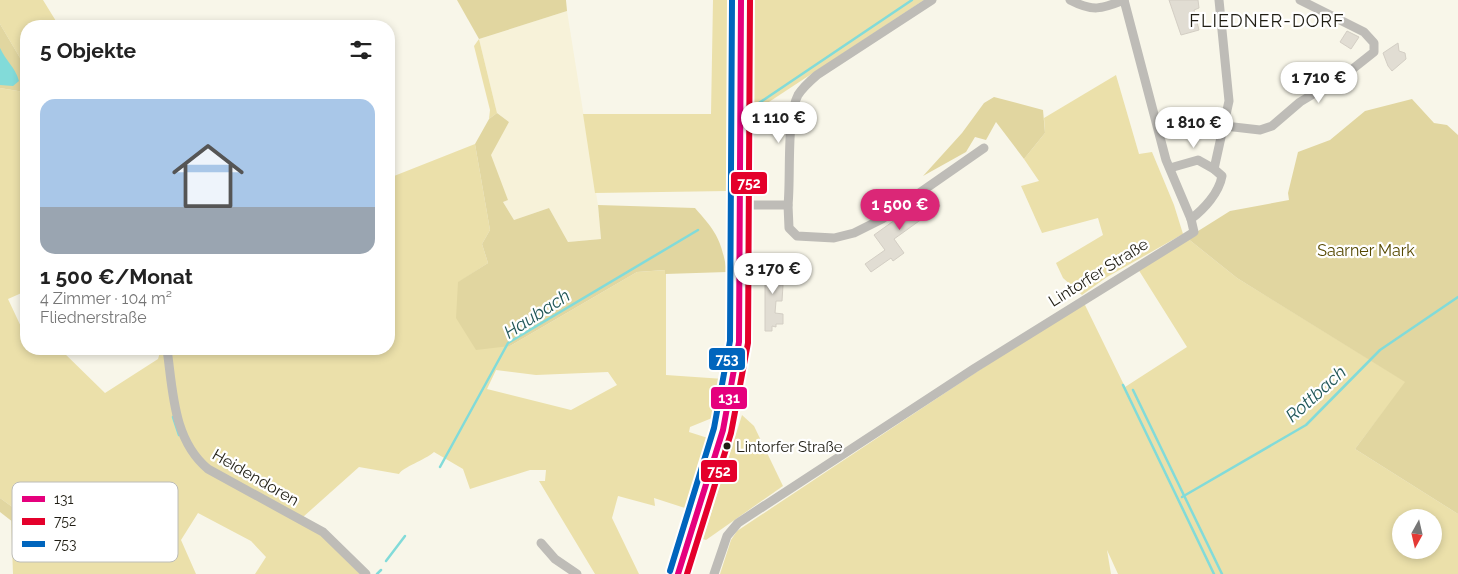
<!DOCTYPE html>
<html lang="de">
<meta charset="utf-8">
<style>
:root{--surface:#fff;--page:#f2f2f2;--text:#222;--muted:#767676;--accent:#db2777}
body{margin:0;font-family:Raleway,sans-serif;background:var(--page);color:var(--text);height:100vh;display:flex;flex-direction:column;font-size:19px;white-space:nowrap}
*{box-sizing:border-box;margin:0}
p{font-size:16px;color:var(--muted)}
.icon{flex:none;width:28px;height:28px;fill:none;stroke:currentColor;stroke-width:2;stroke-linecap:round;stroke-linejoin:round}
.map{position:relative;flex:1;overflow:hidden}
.details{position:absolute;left:20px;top:20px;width:375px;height:335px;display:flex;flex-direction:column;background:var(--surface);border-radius:20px;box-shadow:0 2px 8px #0003}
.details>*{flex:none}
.needle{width:32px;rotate:188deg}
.tools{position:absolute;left:1392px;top:509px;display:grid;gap:10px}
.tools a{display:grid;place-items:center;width:50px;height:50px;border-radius:50%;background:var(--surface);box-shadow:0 2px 8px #0003;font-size:25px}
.price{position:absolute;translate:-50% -42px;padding:0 11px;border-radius:18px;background:#fff;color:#222;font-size:16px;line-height:32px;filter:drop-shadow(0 1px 2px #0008)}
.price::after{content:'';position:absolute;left:50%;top:30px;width:15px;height:11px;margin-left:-8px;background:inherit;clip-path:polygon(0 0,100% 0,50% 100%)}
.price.on{background:var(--accent);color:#fff}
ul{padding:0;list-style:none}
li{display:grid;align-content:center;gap:10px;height:265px;padding:0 20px}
li span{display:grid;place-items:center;height:155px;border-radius:15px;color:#555}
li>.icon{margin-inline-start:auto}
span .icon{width:90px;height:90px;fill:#fffc;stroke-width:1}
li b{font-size:21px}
h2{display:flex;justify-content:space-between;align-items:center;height:60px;padding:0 20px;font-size:21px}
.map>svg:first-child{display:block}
.built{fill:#f7f2d9}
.green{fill:#ebe0aa;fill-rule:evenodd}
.forest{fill:#e1d6a0}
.water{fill:#82dbd9}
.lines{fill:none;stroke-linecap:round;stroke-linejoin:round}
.stream{stroke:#82dbd9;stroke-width:2.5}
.building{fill:#e1ddd3;stroke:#d3cec4}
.minor{stroke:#bebcb7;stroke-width:9}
.primary{stroke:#b6b5ad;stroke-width:14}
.bus-1-casing{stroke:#fff;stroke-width:10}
.bus-2-casing{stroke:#fff;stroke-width:10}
.bus-3-casing{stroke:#fff;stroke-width:10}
.bus-1{stroke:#e5007d;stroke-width:6}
.bus-2{stroke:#e4002b;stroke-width:6}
.bus-3{stroke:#0065bd;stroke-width:6}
.bus-dot{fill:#201e14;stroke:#fff;stroke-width:2}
.labels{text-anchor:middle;stroke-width:4.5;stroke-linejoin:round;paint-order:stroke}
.bus-label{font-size:15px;fill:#201e14;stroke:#fff;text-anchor:start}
.park-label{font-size:16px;fill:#554800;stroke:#fff}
.street-label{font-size:16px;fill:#201e14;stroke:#fff}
.neighbourhood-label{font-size:18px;letter-spacing:1px;fill:#201e14;stroke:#fff}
.water-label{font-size:18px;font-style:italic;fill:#215758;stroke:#fff}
.key{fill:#fff;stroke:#bcbcb8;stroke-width:1}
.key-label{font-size:14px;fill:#201e14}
.line-badge{stroke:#fff;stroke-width:2}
.badge-label{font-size:14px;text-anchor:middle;font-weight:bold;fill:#fff}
</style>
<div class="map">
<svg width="1458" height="574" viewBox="0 0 1458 574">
<rect width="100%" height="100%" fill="#f8f6e9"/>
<!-- built -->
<path class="built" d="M 567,11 L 598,205 L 601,239 L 568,242 L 549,208 L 514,220 L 503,202 L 508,200 L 490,155 L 509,122 L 497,113 L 479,39 Z"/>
<!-- green -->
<g class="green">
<path d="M 0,0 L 43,0 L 59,26 L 26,26 L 26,68 L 0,24 Z"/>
<path d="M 713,0 L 732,0 L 728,191 L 595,193 L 583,114 L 711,114 Z"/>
<path d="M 752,0 L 924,0 L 752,113 Z"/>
<path d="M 479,39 L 497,113 L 489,119 L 490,110 L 474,46 Z"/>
<path d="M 1116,75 L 1139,154 L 1152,152 L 1174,205 L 1183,234 L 1107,277 L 1082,295 L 1063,278 L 1056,263 L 1103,235 L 1098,218 L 1042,233 L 1021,186 L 1039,181 L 1024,159 L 1045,133 L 1044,118 Z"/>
<path d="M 0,88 L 24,92 L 26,98 L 26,260 L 20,263 L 26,270 L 26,291 L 8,299 L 24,333 L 26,333 L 26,349 L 60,349 L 105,393 L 158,359 L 161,349 L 389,349 L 389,178 L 475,144 L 490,230 L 482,244 L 488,263 L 459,282 L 510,346 L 637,272 L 666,270 L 666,375 L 724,379 L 717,416 L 690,427 L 689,432 L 711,439 L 688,509 L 654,498 L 655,506 L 618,496 L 612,518 L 639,574 L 595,574 L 539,481 L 545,481 L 546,470 L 530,470 L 470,489 L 463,469 L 434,452 C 425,460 403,467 399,474 L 359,467 L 303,517 L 360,574 L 255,574 L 266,557 L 251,541 L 198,513 L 181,540 L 196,574 L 13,574 L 11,519 L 27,532 L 29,519 L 0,498 ZM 496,370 L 536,375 L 608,372 L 617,385 L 571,410 L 487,389 Z"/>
<path d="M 1187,238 L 1237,278 L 1406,382 L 1355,449 L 1458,514 L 1458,574 L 1118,574 L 1107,550 L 1111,574 L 720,574 L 731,540 L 737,531 L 1079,304 L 1085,305 L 1125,387 L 1187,347 L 1138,269 ZM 1401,518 L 1434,518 L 1434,550 L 1401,550 Z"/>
<path d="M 742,415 L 754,426 L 783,486 L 706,540 L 703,539 Z"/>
</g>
<!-- forest -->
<g class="forest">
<path d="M 457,0 L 566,0 L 567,11 L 479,39 Z"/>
<path d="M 0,24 L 26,68 L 26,98 L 24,92 L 0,88 Z"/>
<path d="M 994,97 L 1043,110 L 1045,133 L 1024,159 L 996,122 L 986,140 L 975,137 L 966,152 L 923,176 L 962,133 L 984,103 Z"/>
<path d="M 1412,99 L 1434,123 L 1447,125 L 1458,135 L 1458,514 L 1355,449 L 1405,382 L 1237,278 L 1187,238 L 1230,211 L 1289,200 L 1288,193 L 1298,152 L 1330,140 L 1365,111 Z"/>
<path d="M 497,113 L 509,122 L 491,155 L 508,200 L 503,202 L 514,220 L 549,208 L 568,242 L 601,239 L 598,205 L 695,208 C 717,233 721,239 727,272 L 665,274 L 665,270 L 637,272 L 510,346 L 476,350 L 456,318 L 458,282 L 488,263 L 482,244 L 490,230 L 475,144 L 489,119 Z"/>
<path d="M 0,498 L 29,519 L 27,533 L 0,512 Z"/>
</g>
<!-- water -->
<path class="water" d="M 0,48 C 6,61 15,67 19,81 L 13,86 L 0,85 Z"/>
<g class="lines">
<!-- stream -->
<g class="stream">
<path d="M 756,105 L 912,0"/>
<path d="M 1123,385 L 1214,574"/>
<path d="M 1133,390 L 1222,574"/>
<path d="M 173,417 L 179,435"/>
<path d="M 440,467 L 508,343 L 698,230"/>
<path d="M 1182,497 L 1306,425 L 1380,350 L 1458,297"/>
<path d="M 386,561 L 405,536"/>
<path d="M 377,574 L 381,570"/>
</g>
</g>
<!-- building -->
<g class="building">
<path d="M 1169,0 L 1198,0 L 1199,8 L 1194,10 L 1199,30 L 1181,35 Z"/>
<path d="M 1347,31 L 1359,37 L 1351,49 L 1340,42 Z"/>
<path d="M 1398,43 L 1399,51 L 1405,53 L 1406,59 L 1392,71 L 1388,66 L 1383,53 Z"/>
<path d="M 931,194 L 940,206 L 894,239 L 904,253 L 893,261 L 891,258 L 871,272 L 865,264 L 885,250 L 874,235 Z"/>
<path d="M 772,260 L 784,263 L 784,273 L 776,273 L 776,285 L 783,285 L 782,301 L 776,301 L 775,313 L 783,314 L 783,324 L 776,324 L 776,327 L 772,326 L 772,331 L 765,331 L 765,263 L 772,263 Z"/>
</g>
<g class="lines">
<!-- minor -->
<g class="minor">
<path d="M 1070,0 C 1093,12 1101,9 1124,0"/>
<path d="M 1225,126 L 1260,130 L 1272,126 L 1300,102 L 1345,75 L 1374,52 L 1374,43 L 1364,32 L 1300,0"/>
<path d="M 1170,168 L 1198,160 L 1214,169"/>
<path d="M 740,205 L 788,205 C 791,177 786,118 798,95 C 803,87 810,81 817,75 L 932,0"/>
<path d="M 788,205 L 789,228 L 797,236 L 834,238 L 854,233 L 882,219 L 984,148"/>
<path d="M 1191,219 C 1204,209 1219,193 1222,176 L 1214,169 L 1229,101 L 1219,0"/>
<path d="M 167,349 C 173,391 173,440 208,469 L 323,532 L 366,574"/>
<path d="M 541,543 L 555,559 L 577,574"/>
<path d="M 714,574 L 727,536 L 738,523 L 975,368 L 1194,232 L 1191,219 L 1166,160 L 1124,0"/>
</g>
<!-- primary -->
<path class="primary" d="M 678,574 C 702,497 731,422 739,342 L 741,0"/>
<!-- bus-1 casing -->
<g class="bus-1-casing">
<path id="bus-1" d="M 678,574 L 723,430 L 739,342 L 741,0"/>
</g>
<!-- bus-2 casing -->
<g class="bus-2-casing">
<path id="bus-2" d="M 687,574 L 731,433 L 748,343 L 750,0"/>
</g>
<!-- bus-3 casing -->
<g class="bus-3-casing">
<path id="bus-3" d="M 670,571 L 714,428 L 730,341 L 732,0"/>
</g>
<!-- bus-1 -->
<use href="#bus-1" class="bus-1"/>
<!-- bus-2 -->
<use href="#bus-2" class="bus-2"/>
<!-- bus-3 -->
<use href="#bus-3" class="bus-3"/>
</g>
<!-- markers -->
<circle class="bus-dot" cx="727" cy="446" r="4.5"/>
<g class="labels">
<!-- bus labels -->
<g class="bus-label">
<text x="736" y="452">Lintorfer Straße</text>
</g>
<!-- park labels -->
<g class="park-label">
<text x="1366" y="256">Saarner Mark</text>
</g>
<!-- street labels -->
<g class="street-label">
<text transform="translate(1098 272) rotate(-32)" y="6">Lintorfer Straße</text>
<text transform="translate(256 477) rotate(30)" y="6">Heidendoren</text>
</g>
<!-- neighbourhood labels -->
<g class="neighbourhood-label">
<text x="1267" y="27">FLIEDNER-DORF</text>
</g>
<!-- water labels -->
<g class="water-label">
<text transform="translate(537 314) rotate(-33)" y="6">Haubach</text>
<text transform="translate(1316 394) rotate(-42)" y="6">Rottbach</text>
</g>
</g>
<!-- legend -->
<rect x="12" y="482" width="166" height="80" rx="8" class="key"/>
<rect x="22" y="496" width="23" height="6" fill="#e5007d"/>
<rect x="22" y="518" width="23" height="7" fill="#e4002b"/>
<rect x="22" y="541" width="23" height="6" fill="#0065bd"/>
<g class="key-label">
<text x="54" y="504">131</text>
<text x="54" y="526">752</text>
<text x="54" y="549">753</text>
</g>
<g class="line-badge">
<rect x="730" y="171" width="38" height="24" rx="5" fill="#e4002b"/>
<rect x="708" y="347" width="38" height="24" rx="5" fill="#0065bd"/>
<rect x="710" y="386" width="38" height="24" rx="5" fill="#e5007d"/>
<rect x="700" y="459" width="38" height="24" rx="5" fill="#e4002b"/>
</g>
<g class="badge-label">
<text x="749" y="188">752</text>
<text x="727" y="364">753</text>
<text x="729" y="403">131</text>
<text x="719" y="476">752</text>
</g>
</svg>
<div class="tools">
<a><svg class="needle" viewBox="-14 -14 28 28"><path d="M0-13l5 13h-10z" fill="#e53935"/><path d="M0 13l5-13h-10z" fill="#767676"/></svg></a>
</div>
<b class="price" style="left:1319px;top:104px">1 710 €</b>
<b class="price" style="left:779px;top:144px">1 110 €</b>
<b class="price" style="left:1194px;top:149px">1 810 €</b>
<b class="price on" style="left:900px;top:231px">1 500 €</b>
<b class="price" style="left:773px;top:295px">3 170 €</b>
<section class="details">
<h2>5 Objekte<svg class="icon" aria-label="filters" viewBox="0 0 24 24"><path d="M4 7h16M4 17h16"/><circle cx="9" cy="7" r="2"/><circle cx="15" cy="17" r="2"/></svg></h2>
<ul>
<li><span style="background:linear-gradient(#a9c7e8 70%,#9aa5b1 0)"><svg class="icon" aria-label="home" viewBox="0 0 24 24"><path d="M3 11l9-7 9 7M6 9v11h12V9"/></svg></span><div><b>1 500 €/Monat</b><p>4 Zimmer · 104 m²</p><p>Fliednerstraße</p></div></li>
</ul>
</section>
</div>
